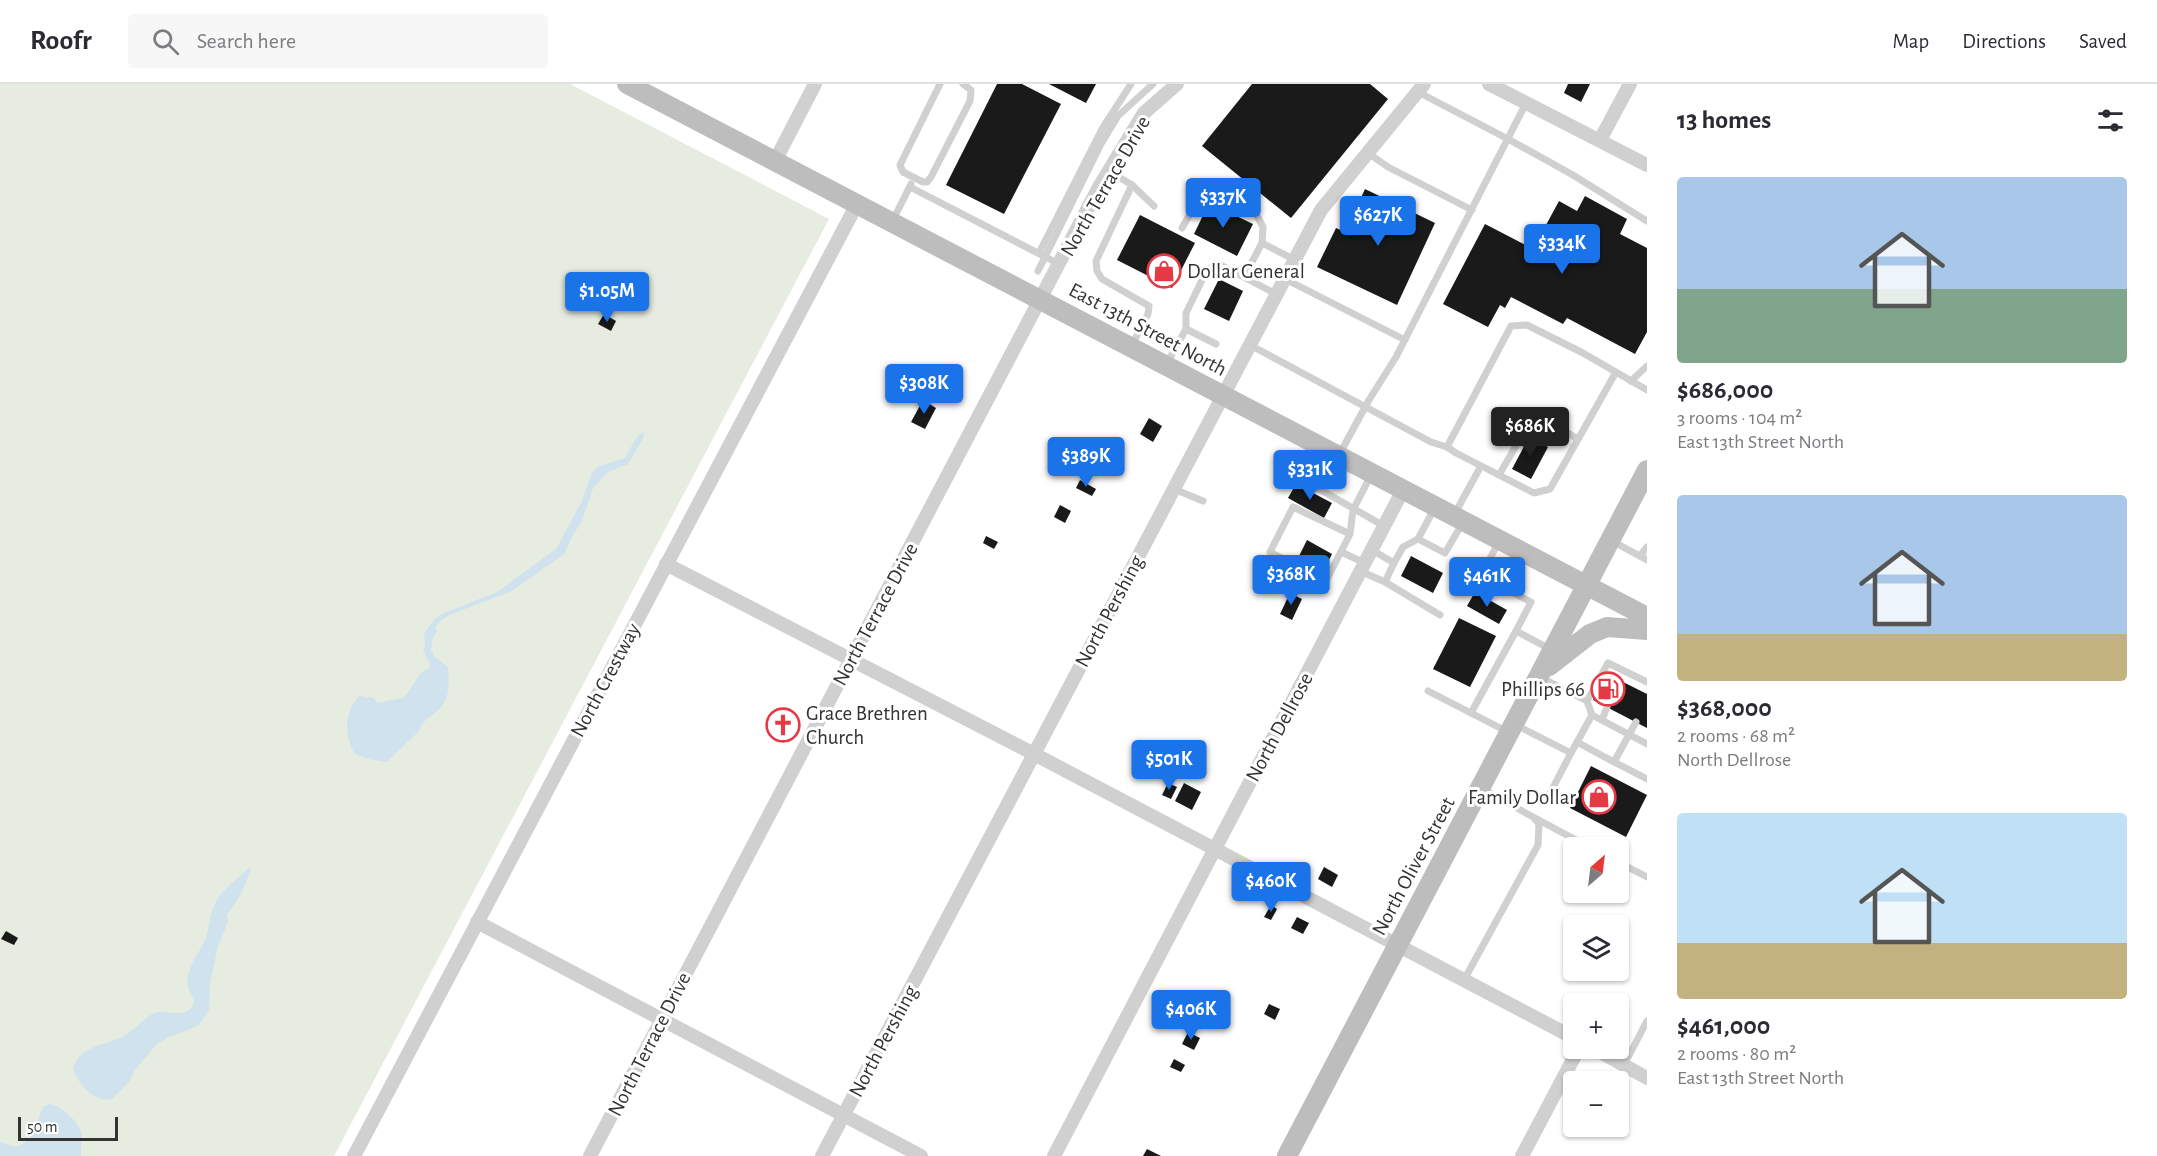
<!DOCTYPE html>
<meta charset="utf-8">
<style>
:root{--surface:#fff;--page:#f7f7f7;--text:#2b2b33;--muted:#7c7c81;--line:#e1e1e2;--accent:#1a73e8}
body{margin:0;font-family:"Alegreya Sans",sans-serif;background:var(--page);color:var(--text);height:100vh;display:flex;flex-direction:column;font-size:22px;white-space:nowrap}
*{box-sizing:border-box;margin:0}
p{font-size:20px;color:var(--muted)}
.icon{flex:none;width:33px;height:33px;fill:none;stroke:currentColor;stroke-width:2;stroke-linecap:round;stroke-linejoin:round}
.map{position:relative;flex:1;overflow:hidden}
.details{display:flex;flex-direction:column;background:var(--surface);width:510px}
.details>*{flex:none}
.needle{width:39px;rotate:28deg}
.tools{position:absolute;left:1563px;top:753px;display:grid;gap:12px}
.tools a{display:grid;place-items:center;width:66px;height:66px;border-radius:6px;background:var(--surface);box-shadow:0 2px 4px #0004;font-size:30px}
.scale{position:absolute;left:18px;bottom:15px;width:100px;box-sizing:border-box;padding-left:6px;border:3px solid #333;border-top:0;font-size:16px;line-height:21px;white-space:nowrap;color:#333;-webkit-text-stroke:4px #fff;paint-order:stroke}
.price{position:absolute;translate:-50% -51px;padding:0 14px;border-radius:6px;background:var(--accent);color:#fff;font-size:20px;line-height:39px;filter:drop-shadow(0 2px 3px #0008)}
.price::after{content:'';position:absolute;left:50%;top:36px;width:18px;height:14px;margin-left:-9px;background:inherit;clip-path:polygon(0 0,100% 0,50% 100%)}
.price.on{background:#222;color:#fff}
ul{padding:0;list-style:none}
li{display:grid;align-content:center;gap:12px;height:318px;padding:0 30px}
li span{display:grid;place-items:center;height:186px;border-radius:6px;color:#555}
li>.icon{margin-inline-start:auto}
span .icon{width:108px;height:108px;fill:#fffc;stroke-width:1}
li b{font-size:26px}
h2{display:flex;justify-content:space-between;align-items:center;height:72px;padding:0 30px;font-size:26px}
header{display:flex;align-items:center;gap:36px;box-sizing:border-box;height:84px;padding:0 30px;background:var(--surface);border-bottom:2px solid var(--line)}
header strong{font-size:28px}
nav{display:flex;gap:33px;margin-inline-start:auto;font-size:21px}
.search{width:420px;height:54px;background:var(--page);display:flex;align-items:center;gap:15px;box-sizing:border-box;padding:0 21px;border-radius:6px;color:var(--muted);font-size:22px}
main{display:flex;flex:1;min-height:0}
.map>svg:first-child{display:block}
.green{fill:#e6ecdf}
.water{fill:#cfe2ee}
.building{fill:#1a1a1a}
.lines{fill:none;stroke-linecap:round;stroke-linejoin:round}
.service{stroke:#d0d0d0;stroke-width:7}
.minor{stroke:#d0d0d0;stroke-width:14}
.secondary{stroke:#bdbdbd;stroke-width:20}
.labels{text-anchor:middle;stroke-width:6;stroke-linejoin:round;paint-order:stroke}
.street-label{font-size:21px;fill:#333;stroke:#fff}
.poi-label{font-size:21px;fill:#333;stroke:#fff;text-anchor:start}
</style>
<header>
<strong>Roofr</strong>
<div class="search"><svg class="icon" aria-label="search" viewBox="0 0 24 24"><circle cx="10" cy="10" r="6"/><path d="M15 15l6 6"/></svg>Search here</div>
<nav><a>Map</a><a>Directions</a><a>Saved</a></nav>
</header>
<main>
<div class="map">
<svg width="1647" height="1072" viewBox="0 0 1647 1072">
<rect width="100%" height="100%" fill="#fff"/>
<!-- green -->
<path class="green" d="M 0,0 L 570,0 L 829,135 L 334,1072 L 0,1072 Z"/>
<!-- water -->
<g class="water">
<path d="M 643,347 L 644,353 L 628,380 L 608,388 L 593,404 L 582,437 L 574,449 L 564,470 L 512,507 L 449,531 L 438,539 L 435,544 L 437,547 L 433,554 L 431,566 L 435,573 L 448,583 C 449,600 451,617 435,629 C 428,634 422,638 419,647 L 387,678 L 368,675 L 354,669 C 344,650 344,629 359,612 L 374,614 L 377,619 L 402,614 L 407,610 L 420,590 L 431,582 L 423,566 L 425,562 L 424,550 L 433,537 L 442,530 L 497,508 L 556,465 L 582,417 L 592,388 L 599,382 L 625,374 L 635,356 Z"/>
<path d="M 249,784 L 251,785 L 241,810 L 227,831 L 228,838 L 218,862 L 210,900 L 209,926 L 206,931 L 198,942 L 169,953 L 156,961 L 135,986 L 130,997 L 112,1015 C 94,1020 79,1000 73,985 C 75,979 77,974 82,970 C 94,960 111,959 124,952 C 136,945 144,932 158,928 C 168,926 178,933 189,926 C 200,918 189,911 188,902 C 187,898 188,893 189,888 C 192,875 200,868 205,856 C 209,846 209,835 213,825 C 219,806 236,797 249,784 Z"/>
<path d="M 50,1020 C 61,1022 77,1036 81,1048 C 83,1055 80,1064 81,1072 L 0,1072 L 0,1058 L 16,1063 C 37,1056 35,1038 44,1022 Z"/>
</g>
<!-- building -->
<g class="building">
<path d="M 997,0 L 1022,0 L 1061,20 L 1004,130 L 946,101 Z"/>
<path d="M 1049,0 L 1096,0 L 1086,19 Z"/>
<path d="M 1252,0 L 1370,0 L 1388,15 L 1291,134 L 1202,62 Z"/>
<path d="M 1568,0 L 1590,0 L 1581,18 L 1564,9 Z"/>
<path d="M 1365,105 L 1435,139 L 1397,221 L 1317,183 L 1336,144 L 1345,148 Z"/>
<path d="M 1585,112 L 1627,135 L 1620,150 L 1647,164 L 1647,248 L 1635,270 L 1567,234 L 1563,240 L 1511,213 L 1505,224 L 1500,221 L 1488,243 L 1443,220 L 1485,140 L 1533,165 L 1559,117 L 1577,127 Z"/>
<path d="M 1209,119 L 1253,140 L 1237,172 L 1194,150 Z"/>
<path d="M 1140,131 L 1195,159 L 1172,204 L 1117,176 Z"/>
<path d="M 1219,195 L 1243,207 L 1229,237 L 1204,225 Z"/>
<path d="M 604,230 L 616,237 L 611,247 L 598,240 Z"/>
<path d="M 923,316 L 936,324 L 925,345 L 911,338 Z"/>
<path d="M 1149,334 L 1162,342 L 1153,358 L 1140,350 Z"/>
<path d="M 1529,353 L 1548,363 L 1531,395 L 1512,385 Z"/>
<path d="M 1100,372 L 1111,378 L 1107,385 L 1096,380 Z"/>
<path d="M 1080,396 L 1096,405 L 1092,412 L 1076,404 Z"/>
<path d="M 1296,400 L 1332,419 L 1324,434 L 1288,414 Z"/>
<path d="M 1060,421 L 1071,427 L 1065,439 L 1054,433 Z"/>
<path d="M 986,452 L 998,458 L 994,465 L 983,459 Z"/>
<path d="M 1307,456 L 1332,470 L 1323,488 L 1298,474 Z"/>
<path d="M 1411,472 L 1443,489 L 1433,509 L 1401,492 Z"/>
<path d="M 1475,508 L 1507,526 L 1499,540 L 1467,522 Z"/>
<path d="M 1290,509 L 1302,515 L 1292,536 L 1280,530 Z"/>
<path d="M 1459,534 L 1496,552 L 1470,603 L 1433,585 Z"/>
<path d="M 1607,590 L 1647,610 L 1647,644 L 1593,616 Z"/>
<path d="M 1591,682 L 1647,711 L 1626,753 L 1570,724 Z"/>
<path d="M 1168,699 L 1177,703 L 1171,715 L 1162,711 Z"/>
<path d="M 1184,699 L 1201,708 L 1192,726 L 1175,717 Z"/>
<path d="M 1324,783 L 1338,791 L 1332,803 L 1318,795 Z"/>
<path d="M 1271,821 L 1277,825 L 1271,836 L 1264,833 Z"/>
<path d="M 1297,833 L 1309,839 L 1303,850 L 1291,844 Z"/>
<path d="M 6,847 L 18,854 L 14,861 L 1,855 Z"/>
<path d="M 1269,920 L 1280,925 L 1275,936 L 1264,930 Z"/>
<path d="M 1188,948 L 1200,954 L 1194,966 L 1182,960 Z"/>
<path d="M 1174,975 L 1185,981 L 1181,988 L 1170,983 Z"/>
<path d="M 1147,1065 L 1161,1072 L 1143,1072 Z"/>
</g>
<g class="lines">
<!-- service -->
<g class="service">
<path d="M 940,0 L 900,81 L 903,88 L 923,98 L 927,98 L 931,93 L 970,17 L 971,6 L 963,0"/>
<path d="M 1418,8 L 1508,55 L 1573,91 L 1647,137"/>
<path d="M 1368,69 L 1388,83 L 1472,126"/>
<path d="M 1109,87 L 1132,101 L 1096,177 L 1097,187 L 1102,195 L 1149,222 L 1148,230 L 1132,261"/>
<path d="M 1132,101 L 1154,122"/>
<path d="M 910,103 L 1059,180"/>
<path d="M 893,136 L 911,100"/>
<path d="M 1182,144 L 1207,100 L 1215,98 L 1227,101 L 1255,128 L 1263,143 L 1262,159"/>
<path d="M 1039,169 L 1102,45 L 1131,0"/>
<path d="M 1038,187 L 1101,60 L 1118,32 L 1153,0"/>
<path d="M 1244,193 L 1262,159 L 1295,176"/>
<path d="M 1285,195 L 1405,256"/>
<path d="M 1186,245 L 1186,229 L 1205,190 L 1210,184 L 1219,180 L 1276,210"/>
<path d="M 1250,261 L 1431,358 L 1447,363"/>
<path d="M 1166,281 L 1186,245 L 1216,260"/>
<path d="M 1616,288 L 1550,405 L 1534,409 L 1456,369 L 1447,363 L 1511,242 L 1527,241 L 1583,269 L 1647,306"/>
<path d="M 1631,297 L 1647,282"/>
<path d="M 1328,368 L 1314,402 L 1384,442"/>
<path d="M 1339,371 L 1369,316 L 1396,273 L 1526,19"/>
<path d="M 1499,391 L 1528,341 C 1545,332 1562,346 1578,355"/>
<path d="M 1174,405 L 1203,417"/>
<path d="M 1435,423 L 1418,455 L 1445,469 L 1462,440"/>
<path d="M 1454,431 L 1481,382"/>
<path d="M 1350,450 L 1326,497 L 1270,468 L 1293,423 L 1350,450 L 1353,426 L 1371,391"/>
<path d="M 1499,457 L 1481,492 L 1531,518 L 1516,547 L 1552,566"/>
<path d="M 1612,457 L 1647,476"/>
<path d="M 1372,466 L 1394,479 L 1403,463 L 1418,455"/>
<path d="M 1341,468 L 1365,479"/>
<path d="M 1640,472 L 1647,463"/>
<path d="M 1360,487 L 1385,498 L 1394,479"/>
<path d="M 1385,498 L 1440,531"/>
<path d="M 1542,594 L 1587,617"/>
<path d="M 1647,598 L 1608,579 L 1587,617 L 1592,631 L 1647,660"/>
<path d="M 1428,607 L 1471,629"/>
<path d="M 1602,636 L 1607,623"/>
<path d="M 1516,641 L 1571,669 L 1592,631"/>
<path d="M 1506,647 L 1471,629 L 1516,547"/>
<path d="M 1577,658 L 1614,678 L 1636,638"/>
<path d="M 1614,678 L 1647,695"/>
<path d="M 1546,717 L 1571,669"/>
<path d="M 1535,734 L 1591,764"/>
<path d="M 1618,778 L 1647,793"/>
<path d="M 1464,896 L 1538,761 L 1539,740 L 1533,733 L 1483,705"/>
<path d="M 1624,981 L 1647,937"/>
</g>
<!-- minor -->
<g class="minor">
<path d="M 1489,0 L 1647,81"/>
<path d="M 1600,56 L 1630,0"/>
<path d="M 775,77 L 815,0"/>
<path d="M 666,480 L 1034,670 L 1574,954"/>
<path d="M 477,838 L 921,1072"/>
<path d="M 1593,964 L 1647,994"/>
<path d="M 354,1072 L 857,120"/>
<path d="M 590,1072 L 1099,103 L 1144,29 L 1177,0"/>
<path d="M 822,1072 L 1321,126 L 1424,0"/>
<path d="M 1054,1072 L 1404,404"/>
<path d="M 1522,1072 L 1579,964"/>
</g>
<!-- secondary -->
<g class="secondary">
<path d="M 627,0 L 1647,533"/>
<path d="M 1549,582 L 1590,550 L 1607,543 L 1647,546"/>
<path d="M 1287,1072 L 1647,386"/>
</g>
</g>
<!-- icons -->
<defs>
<g id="shop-ring" transform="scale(1.725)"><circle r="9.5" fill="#fff" stroke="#e63946" stroke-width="1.5"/><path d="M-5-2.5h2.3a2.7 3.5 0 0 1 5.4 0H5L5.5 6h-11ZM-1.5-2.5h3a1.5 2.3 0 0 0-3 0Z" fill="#e63946"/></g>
<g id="fuel-ring" transform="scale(1.725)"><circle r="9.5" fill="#fff" stroke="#e63946" stroke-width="1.5"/><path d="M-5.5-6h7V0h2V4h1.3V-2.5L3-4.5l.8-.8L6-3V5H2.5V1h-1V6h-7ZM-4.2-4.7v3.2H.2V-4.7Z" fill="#e63946"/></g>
<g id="church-ring" transform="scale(1.725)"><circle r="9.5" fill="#fff" stroke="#e63946" stroke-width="1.5"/><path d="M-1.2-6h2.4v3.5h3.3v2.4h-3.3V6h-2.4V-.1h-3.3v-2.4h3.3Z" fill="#e63946"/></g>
</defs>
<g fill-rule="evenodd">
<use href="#shop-ring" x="1164" y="187"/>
<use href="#fuel-ring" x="1608" y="605"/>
<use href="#church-ring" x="783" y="641"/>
<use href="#shop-ring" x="1599" y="713"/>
</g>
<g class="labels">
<!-- street labels -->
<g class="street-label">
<text transform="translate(1105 102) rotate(-60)" y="7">North Terrace Drive</text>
<text transform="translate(1148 245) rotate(28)" y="7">East 13th Street North</text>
<text transform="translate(1109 527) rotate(-62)" y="7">North Pershing</text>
<text transform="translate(875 530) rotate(-62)" y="7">North Terrace Drive</text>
<text transform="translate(605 596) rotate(-62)" y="7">North Crestway</text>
<text transform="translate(1279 643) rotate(-62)" y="7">North Dellrose</text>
<text transform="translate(1413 782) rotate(-62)" y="7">North Oliver Street</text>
<text transform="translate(883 957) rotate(-62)" y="7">North Pershing</text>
<text transform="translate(649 960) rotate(-63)" y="7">North Terrace Drive</text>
</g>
<!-- poi labels -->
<g class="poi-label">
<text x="1187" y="194">Dollar General</text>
<text x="1585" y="612" text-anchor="end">Phillips 66</text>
<text x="806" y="636">Grace Brethren<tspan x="806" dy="24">Church</tspan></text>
<text x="1576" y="720" text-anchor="end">Family Dollar</text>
</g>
</g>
</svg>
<div class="tools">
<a><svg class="needle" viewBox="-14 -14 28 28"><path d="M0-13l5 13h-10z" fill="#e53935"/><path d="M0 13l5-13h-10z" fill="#7c7c81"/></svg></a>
<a><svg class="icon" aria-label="layers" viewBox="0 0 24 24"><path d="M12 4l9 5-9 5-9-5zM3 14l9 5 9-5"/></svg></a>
<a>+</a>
<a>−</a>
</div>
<div class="scale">50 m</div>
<b class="price" style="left:1223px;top:145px">$337K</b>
<b class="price" style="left:1378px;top:163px">$627K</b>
<b class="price" style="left:1562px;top:191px">$334K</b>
<b class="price" style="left:607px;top:239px">$1.05M</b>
<b class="price" style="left:924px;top:331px">$308K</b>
<b class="price on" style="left:1530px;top:374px">$686K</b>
<b class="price" style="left:1086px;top:404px">$389K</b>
<b class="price" style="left:1310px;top:417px">$331K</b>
<b class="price" style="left:1291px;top:522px">$368K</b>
<b class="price" style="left:1487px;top:524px">$461K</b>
<b class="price" style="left:1169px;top:707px">$501K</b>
<b class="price" style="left:1271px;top:829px">$460K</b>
<b class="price" style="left:1191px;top:957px">$406K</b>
</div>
<section class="details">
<h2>13 homes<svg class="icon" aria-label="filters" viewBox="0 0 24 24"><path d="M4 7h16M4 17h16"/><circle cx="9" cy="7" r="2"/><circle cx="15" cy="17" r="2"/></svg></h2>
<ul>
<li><span style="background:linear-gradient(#a9c7e8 60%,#7fa58c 0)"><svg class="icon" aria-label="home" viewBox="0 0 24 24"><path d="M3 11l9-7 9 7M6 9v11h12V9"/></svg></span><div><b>$686,000</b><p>3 rooms · 104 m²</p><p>East 13th Street North</p></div></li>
<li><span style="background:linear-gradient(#a9c7e8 75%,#c2b280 0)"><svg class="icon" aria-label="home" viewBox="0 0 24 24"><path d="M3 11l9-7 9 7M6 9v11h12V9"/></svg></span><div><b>$368,000</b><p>2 rooms · 68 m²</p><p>North Dellrose</p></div></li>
<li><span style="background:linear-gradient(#bfe0f5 70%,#c2b280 0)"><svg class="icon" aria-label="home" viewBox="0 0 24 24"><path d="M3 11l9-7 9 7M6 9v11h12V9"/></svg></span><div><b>$461,000</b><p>2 rooms · 80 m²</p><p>East 13th Street North</p></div></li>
</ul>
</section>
</main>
